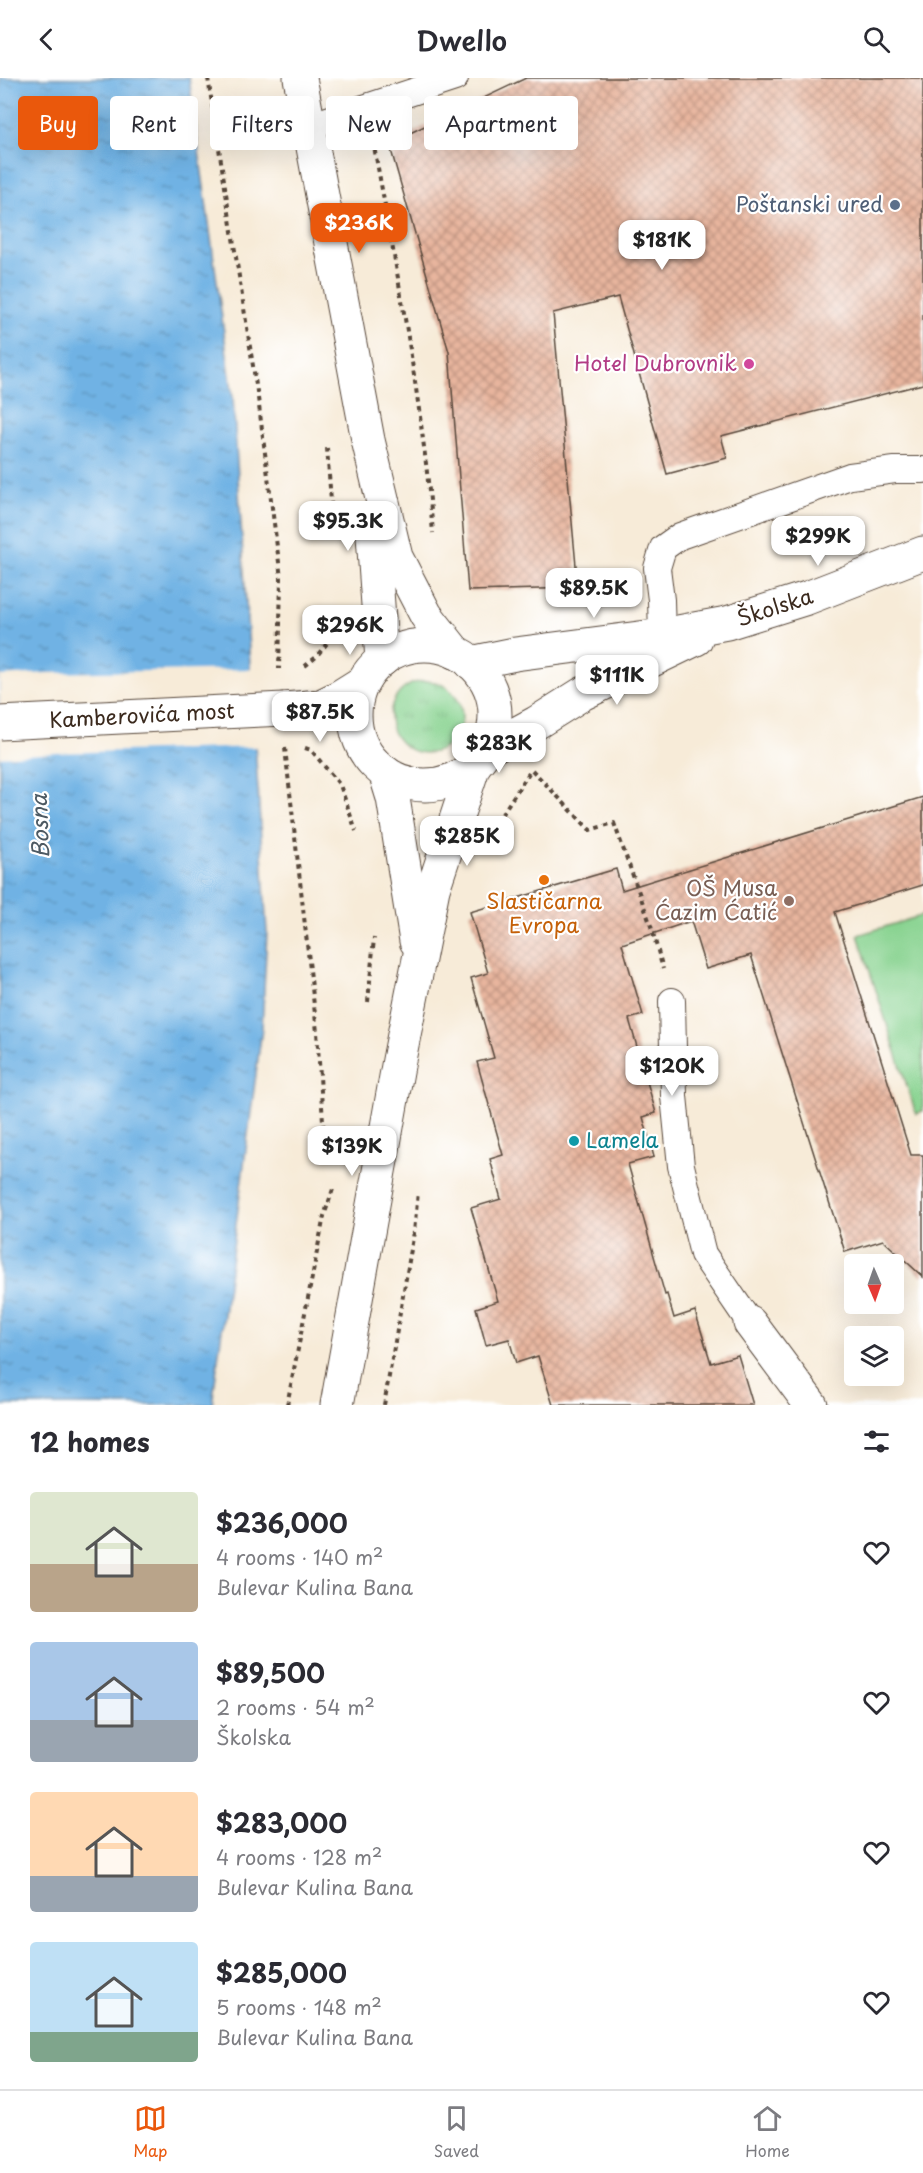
<!DOCTYPE html>
<meta charset="utf-8">
<style>
:root{--surface:#fff;--page:#f7f7f7;--text:#2b2b33;--muted:#7c7c81;--line:#e1e1e2;--accent:#ea580c}
body{margin:0;font-family:"Playpen Sans",sans-serif;background:var(--page);color:var(--text);height:100vh;display:flex;flex-direction:column;font-size:22px;white-space:nowrap}
*{box-sizing:border-box;margin:0}
p{font-size:20px;color:var(--muted)}
.icon{flex:none;width:33px;height:33px;fill:none;stroke:currentColor;stroke-width:2;stroke-linecap:round;stroke-linejoin:round}
.map{position:relative;height:1327px;overflow:hidden}
.drawer{display:flex;flex-direction:column;background:var(--surface);flex:1}
.drawer>*{flex:none}
.banner{position:absolute;left:18px;top:18px;width:600px;height:54px;display:flex;gap:12px}
.needle{width:39px;rotate:178deg}
.controls{position:absolute;left:844px;top:1176px;display:grid;gap:12px}
.controls a{display:grid;place-items:center;width:60px;height:60px;border-radius:6px;background:var(--surface);box-shadow:0 6px 24px #0002;font-size:30px}
.price{position:absolute;translate:-50% -51px;padding:0 14px;border-radius:12px;background:#fff;color:#222;font-size:20px;line-height:39px;filter:drop-shadow(0 2px 3px #0008)}
.price::after{content:'';position:absolute;left:50%;top:36px;width:18px;height:14px;margin-left:-9px;background:inherit;clip-path:polygon(0 0,100% 0,50% 100%)}
.price.on{background:var(--accent);color:#fff}
ul{padding:0;list-style:none}
li{display:flex;align-items:center;gap:18px;height:150px;padding:0 30px}
li span{display:grid;place-items:center;flex:none;width:168px;height:120px;border-radius:6px;color:#555}
li>.icon{margin-inline-start:auto}
span .icon{width:72px;height:72px;fill:#fffc;stroke-width:1}
li b{font-size:26px}
h2{display:flex;justify-content:space-between;align-items:center;height:72px;padding:0 30px;font-size:26px}
.tag{padding:0 21px;border-radius:6px;background:var(--surface);box-shadow:0 6px 24px #0002;font-size:21px;line-height:54px}
.tag.on{background:var(--accent);color:#fff}
header{display:flex;justify-content:space-between;align-items:center;height:78px;padding:0 30px;background:var(--surface);font-size:27px;font-weight:600}
.tabs{display:flex;justify-content:space-around;align-items:center;height:84px;border-top:2px solid var(--line);background:var(--surface);font-size:16px;color:var(--muted)}
.tabs a{display:grid;justify-items:center;gap:3px}
.tabs .on{color:var(--accent)}
.map>svg:first-child{display:block}
.grass{fill:url(#grass-tufts);stroke:#627e57;stroke-width:1.5}
.park{fill:#88d390;stroke:#627e57;stroke-width:1.5}
.water{fill:url(#water-ripples);stroke:#556e81;stroke-width:1.5}
.pier{fill:#f7ebd8}
.building{fill:url(#building-cross-hatch)}
.lines{fill:none;stroke-linecap:round;stroke-linejoin:round}
.service-casing{stroke:#57473a;stroke-width:28}
.minor-casing{stroke:#57473a;stroke-width:35}
.tertiary-casing{stroke:#57473a;stroke-width:35}
.path{stroke:#57473a;stroke-width:4;stroke-dasharray:4.5 4.5;stroke-linecap:butt}
.service{stroke:#fff;stroke-width:26}
.minor{stroke:#fff;stroke-width:33}
.tertiary{stroke:#fff;stroke-width:33}
.tertiary-bridge-casing{stroke:#57473a;stroke-width:35;stroke-linecap:butt}
.tertiary-bridge{stroke:#fff;stroke-width:33}
.service-dot{fill:#5c6f8a;stroke:#fff;stroke-width:2}
.hotel-dot{fill:#d1479c;stroke:#fff;stroke-width:2}
.food-dot{fill:#e8710a;stroke:#fff;stroke-width:2}
.education-dot{fill:#8d6e63;stroke:#fff;stroke-width:2}
.culture-dot{fill:#0f9aa8;stroke:#fff;stroke-width:2}
.labels{text-anchor:middle;stroke-width:4.5;stroke-linejoin:round;paint-order:stroke}
.service-label{font-size:21px;fill:#4e5e75;stroke:#fff;text-anchor:end}
.hotel-label{font-size:21px;fill:#b23c85;stroke:#fff;text-anchor:end}
.street-label{font-size:21px;fill:#3b2a1e;stroke:#fff}
.education-label{font-size:21px;fill:#785e54;stroke:#fff;text-anchor:end}
.food-label{font-size:21px;fill:#c56008;stroke:#fff}
.culture-label{font-size:21px;fill:#0d838f;stroke:#fff;text-anchor:start}
.water-label{font-size:22px;font-style:italic;fill:#4d5a63;stroke:#fff}
</style>
<header><svg class="icon" aria-label="back" viewBox="0 0 24 24"><path d="M15 5l-7 7 7 7"/></svg>Dwello<svg class="icon" aria-label="search" viewBox="0 0 24 24"><circle cx="10" cy="10" r="6"/><path d="M15 15l6 6"/></svg></header>
<div class="map">
<svg width="923" height="1327" viewBox="0 0 923 1327">
<defs>
<pattern id="grass-tufts" width="24" height="20" patternUnits="userSpaceOnUse" patternTransform="scale(1.5)"><rect width="24" height="20" fill="#88d390"/><path d="M3 7l-1-3M5 7V3M7 7l1-3M15 17l-1-3M17 17v-4M19 17l1-3" fill="none" stroke="#76b57c"/></pattern>
<pattern id="water-ripples" width="26" height="14" patternUnits="userSpaceOnUse" patternTransform="scale(1.5)"><rect width="26" height="14" fill="#6fb2e4"/><path d="M2 4q2-2 4 0t4 0M15 11q2-2 4 0t4 0" fill="none" stroke="#5c91b8"/></pattern>
<pattern id="building-cross-hatch" width="8" height="8" patternUnits="userSpaceOnUse" patternTransform="scale(1.5)"><rect width="8" height="8" fill="#e8b59e"/><path d="M0 0l8 8M0 8l8-8" fill="none" stroke="#bd9380"/></pattern>
</defs>
<rect width="100%" height="100%" fill="#fff"/>
<filter id="ink" filterUnits="userSpaceOnUse"><feTurbulence type="fractalNoise" baseFrequency=".0167" numOctaves="2"/><feDisplacementMap in="SourceGraphic" scale="12" xChannelSelector="R" yChannelSelector="G"/><feConvolveMatrix kernelMatrix="1 2 1 2 8 2 1 2 1" color-interpolation-filters="sRGB"/></filter>
<filter id="wash" filterUnits="userSpaceOnUse"><feTurbulence type="fractalNoise" baseFrequency=".008" numOctaves="4" result="noise"/><feDisplacementMap in="SourceGraphic" scale="24" xChannelSelector="R" yChannelSelector="G"/><feGaussianBlur stdDeviation="1.35" result="paint"/><feColorMatrix in="noise" values="0 0 0 0 0 0 0 0 0 0 0 0 0 0 0 0 0 1.4 0 .05"/><feComposite in="paint" operator="in"/></filter>
<g filter="url(#wash)">
<rect width="100%" height="100%" fill="#f7ebd8"/>
<!-- grass -->
<circle class="grass" cx="426" cy="639" r="36"/>
<!-- park -->
<path class="park" d="M 923,837 L 923,1033 L 916,1036 L 858,857 Z"/>
<!-- water -->
<path class="water" d="M 0,0 L 189,0 L 233,320 L 267,854 L 262,951 L 212,1327 L 0,1327 Z"/>
<!-- pier -->
<path class="pier" d="M 253,591 L 258,669 L 55,675 L 0,679 L 0,598 L 47,595 Z"/>
<g id="blocks">
<!-- building -->
<g class="building">
<path d="M 526,0 L 923,0 L 923,306 L 721,358 L 727,380 L 667,396 L 618,219 L 553,235 L 578,510 L 468,513 L 449,274 L 389,65 Z"/>
<path d="M 923,719 L 923,807 L 835,834 L 911,1077 L 923,1077 L 923,1199 L 883,1162 L 845,1174 L 751,877 L 706,891 L 691,843 L 622,866 L 643,937 L 629,941 L 656,1035 L 643,1039 L 654,1079 L 628,1086 L 665,1217 L 667,1216 L 674,1240 L 695,1233 L 711,1285 L 738,1277 L 753,1327 L 553,1327 L 538,1278 L 516,1285 L 509,1261 L 486,1267 L 476,1230 L 498,1223 L 471,1130 L 501,1121 L 490,1081 L 503,1077 L 477,984 L 494,980 L 471,900 L 488,895 L 470,834 L 616,791 L 622,812 Z"/>
</g>
</g>
</g>
<g filter="url(#ink)">
<use href="#blocks" fill-opacity="0" stroke="#57473a" stroke-width="1.5"/>
<g class="lines">
<!-- service casing -->
<g class="service-casing">
<g id="service">
<path d="M 309,48 L 455,0"/>
<path d="M 662,557 L 661,522 L 657,490 L 663,470 L 680,458 L 850,398 L 895,392 L 923,392"/>
<path d="M 672,923 L 674,1018 L 681,1088 L 703,1176 L 750,1245"/>
</g>
</g>
<!-- minor casing -->
<g class="minor-casing">
<path id="minor" d="M 750,1245 L 811,1327"/>
</g>
<!-- tertiary casing -->
<g class="tertiary-casing">
<g id="tertiary">
<path d="M 300,0 L 368,362 L 396,479 L 426,537 L 455,574"/>
<path d="M 372,444 L 382,582"/>
<circle cx="425" cy="637" r="70"/>
<path d="M 471,585 L 515,576 L 662,557 L 727,545 L 807,520 L 923,475"/>
<path d="M 284,631 L 321,628 L 339,619 L 363,604"/>
<path d="M 486,672 L 536,645 L 582,616 L 696,561"/>
<path d="M 385,694 L 393,720 L 416,863"/>
<path d="M 337,1327 L 399,982 L 433,811 L 474,687"/>
</g>
</g>
<!-- path -->
<g class="path">
<path d="M 208,0 L 258,320 L 281,500 L 279,591"/>
<path d="M 373,63 C 397,193 422,323 433,455"/>
<path d="M 327,370 L 332,437"/>
<path d="M 305,588 L 315,580 L 333,558 L 336,529"/>
<path d="M 285,670 L 317,954 L 324,1058 L 340,1085"/>
<path d="M 305,670 L 311,672 L 340,707 L 356,753"/>
<path d="M 532,692 L 590,752 L 614,745 L 651,848 L 663,891"/>
<path d="M 502,736 L 529,695"/>
<path d="M 368,924 L 374,860"/>
<path d="M 287,1327 L 324,1138 L 334,1108"/>
<path d="M 384,1327 L 414,1154 L 418,1114"/>
</g>
<!-- service -->
<use href="#service" class="service"/>
<!-- minor -->
<use href="#minor" class="minor"/>
<!-- tertiary -->
<use href="#tertiary" class="tertiary"/>
<!-- tertiary-bridge casing -->
<g class="tertiary-bridge-casing">
<path id="tertiary-bridge" d="M 0,645 L 284,631"/>
</g>
<!-- tertiary-bridge -->
<use href="#tertiary-bridge" class="tertiary-bridge"/>
</g>
</g>
<!-- markers -->
<circle class="service-dot" cx="895" cy="127" r="6"/>
<circle class="hotel-dot" cx="749" cy="286" r="6"/>
<circle class="food-dot" cx="544" cy="802" r="6"/>
<circle class="education-dot" cx="789" cy="823" r="6"/>
<circle class="culture-dot" cx="574" cy="1063" r="6"/>
<g class="labels">
<!-- service labels -->
<g class="service-label">
<text x="883" y="134">Poštanski ured</text>
</g>
<!-- hotel labels -->
<g class="hotel-label">
<text x="737" y="293">Hotel Dubrovnik</text>
</g>
<!-- street labels -->
<g class="street-label">
<text transform="translate(775 530) rotate(-18)" y="7">Školska</text>
<text transform="translate(142 638) rotate(-3)" y="7">Kamberovića most</text>
</g>
<!-- education labels -->
<g class="education-label">
<text x="777" y="818">OŠ Musa<tspan x="777" dy="24">Ćazim Ćatić</tspan></text>
</g>
<!-- food labels -->
<g class="food-label">
<text x="544" y="831">Slastičarna<tspan x="544" dy="24">Evropa</tspan></text>
</g>
<!-- culture labels -->
<g class="culture-label">
<text x="586" y="1070">Lamela</text>
</g>
<!-- water labels -->
<g class="water-label">
<text transform="translate(40 748) rotate(-92)" y="8">Bosna</text>
</g>
</g>
</svg>
<div class="controls">
<a><svg class="needle" viewBox="-14 -14 28 28"><path d="M0-13l5 13h-10z" fill="#e53935"/><path d="M0 13l5-13h-10z" fill="#7c7c81"/></svg></a>
<a><svg class="icon" aria-label="layers" viewBox="0 0 24 24"><path d="M12 4l9 5-9 5-9-5zM3 14l9 5 9-5"/></svg></a>
</div>
<b class="price on" style="left:359px;top:176px">$236K</b>
<b class="price" style="left:662px;top:193px">$181K</b>
<b class="price" style="left:348px;top:474px">$95.3K</b>
<b class="price" style="left:818px;top:489px">$299K</b>
<b class="price" style="left:594px;top:541px">$89.5K</b>
<b class="price" style="left:350px;top:578px">$296K</b>
<b class="price" style="left:617px;top:628px">$111K</b>
<b class="price" style="left:320px;top:665px">$87.5K</b>
<b class="price" style="left:499px;top:696px">$283K</b>
<b class="price" style="left:467px;top:789px">$285K</b>
<b class="price" style="left:672px;top:1019px">$120K</b>
<b class="price" style="left:352px;top:1099px">$139K</b>
<div class="banner">
<a class="tag on">Buy</a>
<a class="tag">Rent</a>
<a class="tag">Filters</a>
<a class="tag">New</a>
<a class="tag">Apartment</a>
</div>
</div>
<section class="drawer">
<h2>12 homes<svg class="icon" aria-label="filters" viewBox="0 0 24 24"><path d="M4 7h16M4 17h16"/><circle cx="9" cy="7" r="2"/><circle cx="15" cy="17" r="2"/></svg></h2>
<ul>
<li><span style="background:linear-gradient(#dfe7d0 60%,#b9a48a 0)"><svg class="icon" aria-label="home" viewBox="0 0 24 24"><path d="M3 11l9-7 9 7M6 9v11h12V9"/></svg></span><div><b>$236,000</b><p>4 rooms · 140 m²</p><p>Bulevar Kulina Bana</p></div><svg class="icon" aria-label="heart" viewBox="0 0 24 24"><path d="M12 20l-8-8c-3-5 5-10 8-4 3-6 11-1 8 4z"/></svg></li>
<li><span style="background:linear-gradient(#a9c7e8 65%,#9aa5b1 0)"><svg class="icon" aria-label="home" viewBox="0 0 24 24"><path d="M3 11l9-7 9 7M6 9v11h12V9"/></svg></span><div><b>$89,500</b><p>2 rooms · 54 m²</p><p>Školska</p></div><svg class="icon" aria-label="heart" viewBox="0 0 24 24"><path d="M12 20l-8-8c-3-5 5-10 8-4 3-6 11-1 8 4z"/></svg></li>
<li><span style="background:linear-gradient(#ffd9b3 70%,#9aa5b1 0)"><svg class="icon" aria-label="home" viewBox="0 0 24 24"><path d="M3 11l9-7 9 7M6 9v11h12V9"/></svg></span><div><b>$283,000</b><p>4 rooms · 128 m²</p><p>Bulevar Kulina Bana</p></div><svg class="icon" aria-label="heart" viewBox="0 0 24 24"><path d="M12 20l-8-8c-3-5 5-10 8-4 3-6 11-1 8 4z"/></svg></li>
<li><span style="background:linear-gradient(#bfe0f5 75%,#7fa58c 0)"><svg class="icon" aria-label="home" viewBox="0 0 24 24"><path d="M3 11l9-7 9 7M6 9v11h12V9"/></svg></span><div><b>$285,000</b><p>5 rooms · 148 m²</p><p>Bulevar Kulina Bana</p></div><svg class="icon" aria-label="heart" viewBox="0 0 24 24"><path d="M12 20l-8-8c-3-5 5-10 8-4 3-6 11-1 8 4z"/></svg></li>
</ul>
</section>
<nav class="tabs">
<a class="on"><svg class="icon" aria-label="map" viewBox="0 0 24 24"><path d="M3 6l6-2 6 2 6-2v14l-6 2-6-2-6 2zM9 4v14M15 6v14"/></svg>Map</a>
<a><svg class="icon" aria-label="saved" viewBox="0 0 24 24"><path d="M7 4h10v16l-5-4-5 4z"/></svg>Saved</a>
<a><svg class="icon" aria-label="home" viewBox="0 0 24 24"><path d="M3 11l9-7 9 7M6 9v11h12V9"/></svg>Home</a>
</nav>
